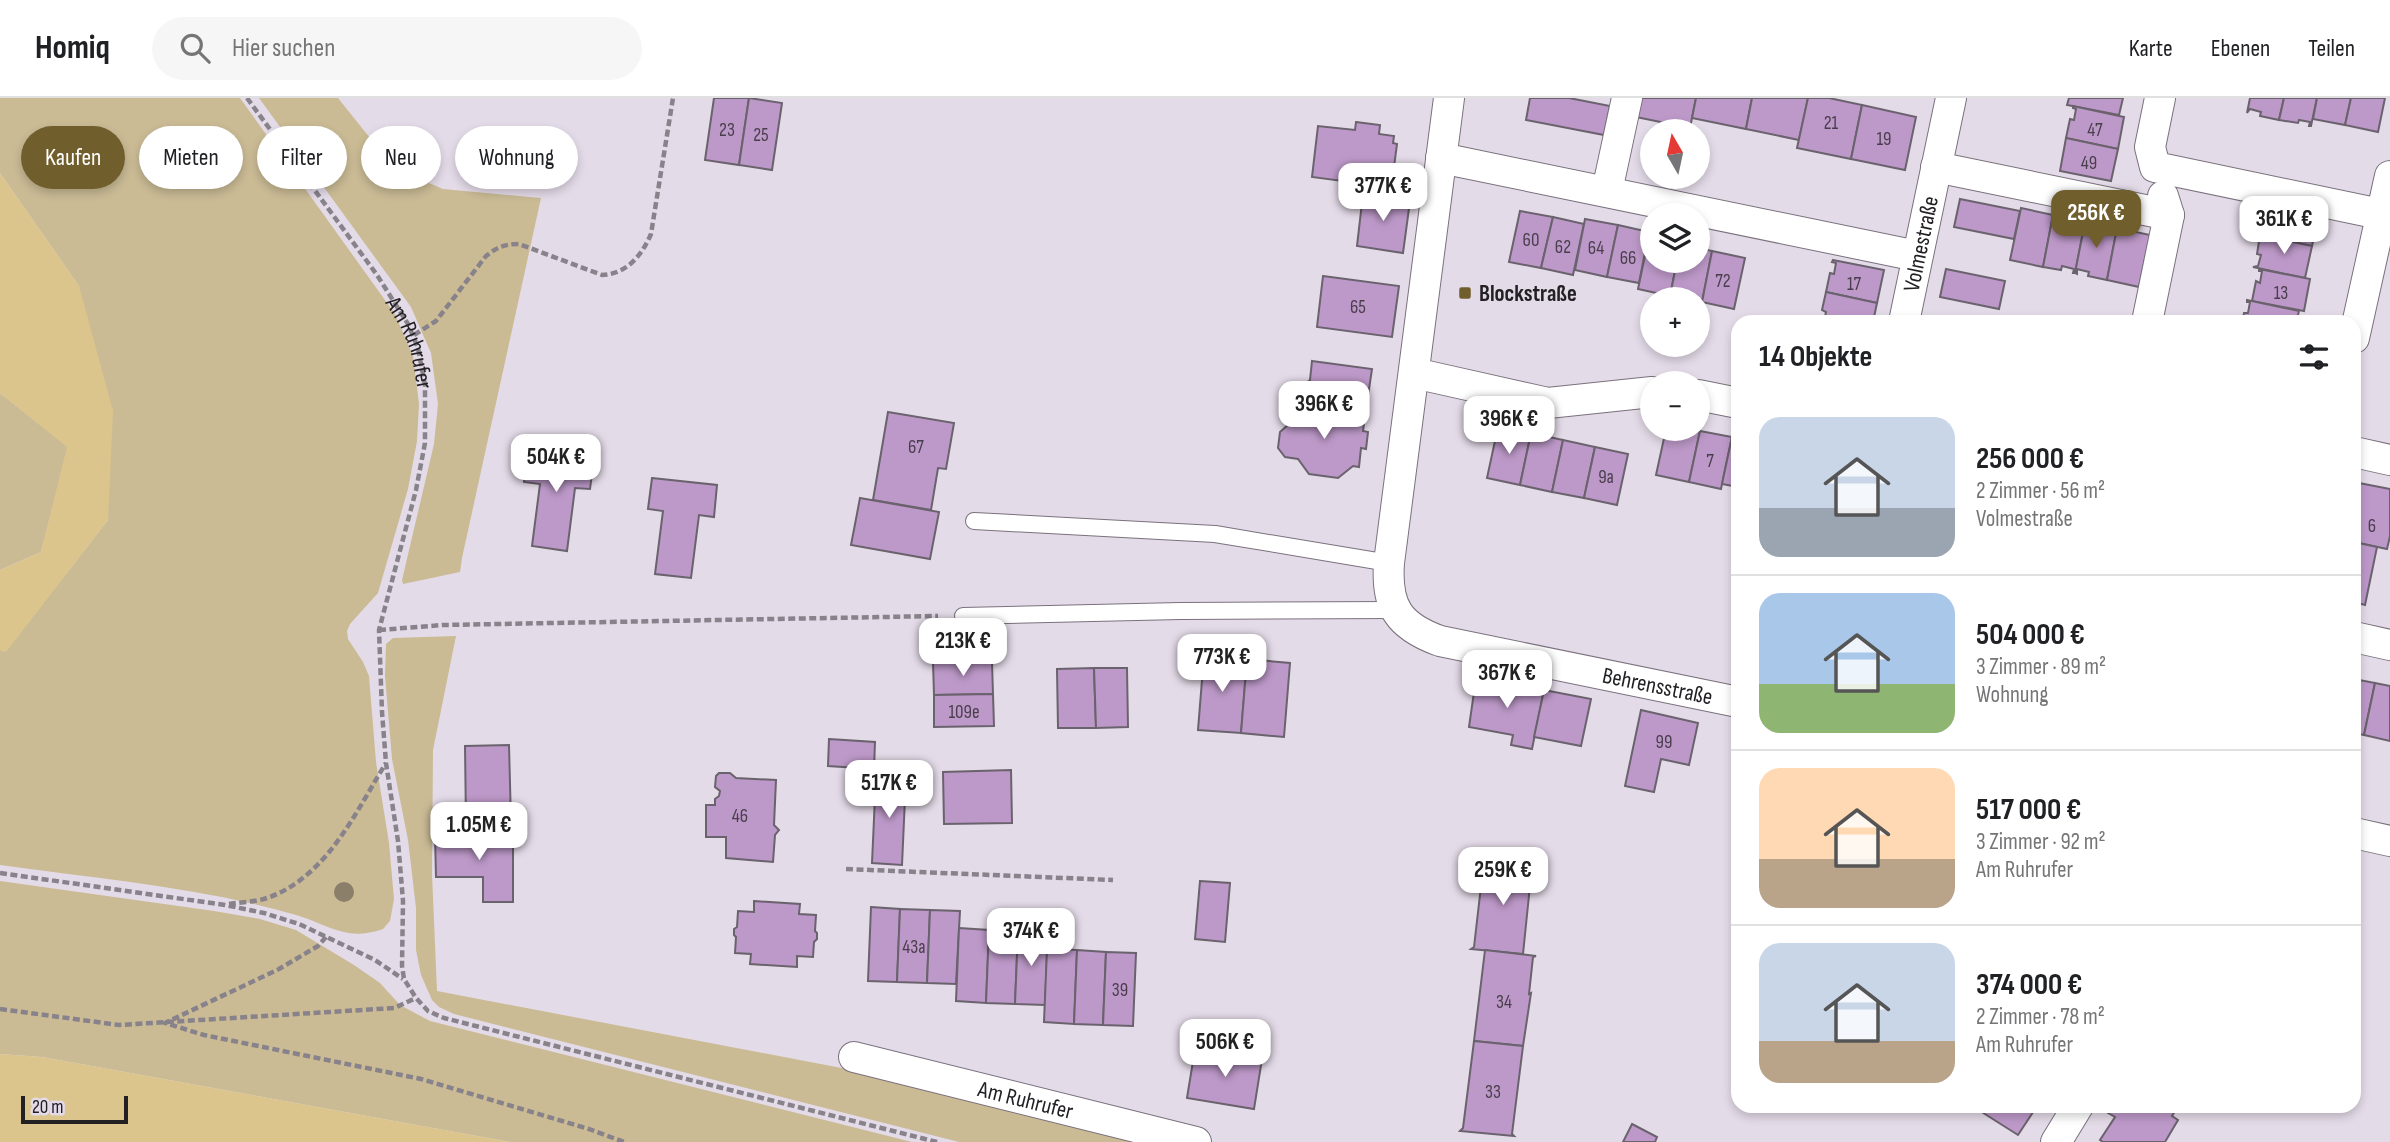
<!DOCTYPE html>
<html lang="de">
<meta charset="utf-8">
<style>
:root{--surface:#fff;--page:#f6f6f6;--text:#202124;--muted:#757577;--line:#e0e0e0;--accent:#715e2d}
body{margin:0;font-family:"Sofia Sans Condensed",sans-serif;background:var(--page);color:var(--text);height:100vh;display:flex;flex-direction:column;font-size:26px;white-space:nowrap}
*{box-sizing:border-box;margin:0}
p{font-size:23px;color:var(--muted)}
.icon{flex:none;width:38px;height:38px;fill:none;stroke:currentColor;stroke-width:2;stroke-linecap:round;stroke-linejoin:round}
.map{position:relative;flex:1;overflow:hidden}
.sheet{position:absolute;left:1731px;top:217px;width:630px;height:798px;display:flex;flex-direction:column;background:var(--surface);border-radius:21px;box-shadow:0 4px 10px #0003}
.sheet>*{flex:none}
.top-card{position:absolute;left:21px;top:28px;width:665px;height:63px;display:flex;gap:14px}
.needle{width:46px;rotate:351deg}
.buttons{position:absolute;left:1640px;top:21px;display:grid;gap:14px}
.buttons a{display:grid;place-items:center;width:70px;height:70px;border-radius:50%;background:var(--surface);box-shadow:0 4px 10px #0003;font-size:35px}
.scale{position:absolute;left:21px;bottom:18px;width:107px;box-sizing:border-box;padding-left:7px;border:4px solid #232024;border-top:0;font-size:19px;line-height:24px;white-space:nowrap;color:#232024;-webkit-text-stroke:5px #e4dbe8;paint-order:stroke}
.price{position:absolute;translate:-50% -60px;padding:0 16px;border-radius:14px;background:#fff;color:#222;font-size:23px;line-height:46px;filter:drop-shadow(0 2px 4px #0008)}
.price::after{content:'';position:absolute;left:50%;top:42px;width:21px;height:16px;margin-left:-10px;background:inherit;clip-path:polygon(0 0,100% 0,50% 100%)}
.price.on{background:var(--accent);color:#fff}
ul{padding:0;list-style:none}
li{display:flex;align-items:center;gap:21px;height:175px;padding:0 28px}
li+li{border-top:2px solid var(--line)}
li span{display:grid;place-items:center;flex:none;width:196px;height:140px;border-radius:21px;color:#555}
li>.icon{margin-inline-start:auto}
span .icon{width:84px;height:84px;fill:#fffc;stroke-width:1}
li b{font-size:30px}
h2{display:flex;justify-content:space-between;align-items:center;height:84px;padding:0 28px;font-size:30px}
.pill{padding:0 24px;border-radius:32px;background:var(--surface);box-shadow:0 4px 10px #0003;font-size:24px;line-height:63px}
.pill.on{background:var(--accent);color:#fff}
header{display:flex;align-items:center;gap:42px;box-sizing:border-box;height:98px;padding:0 35px;background:var(--surface);border-bottom:2px solid var(--line)}
header strong{font-size:33px}
nav{display:flex;gap:38px;margin-inline-start:auto;font-size:24px}
.search{width:490px;height:63px;background:var(--page);display:flex;align-items:center;gap:18px;box-sizing:border-box;padding:0 24px;border-radius:38px;color:var(--muted);font-size:26px}
.map>svg:first-child{display:block}
.green{fill:#cabb95}
.water{fill:#dcc58c}
.building{fill:#bd99c9;stroke:#6a626d;stroke-width:2}
.lines{fill:none;stroke-linecap:round;stroke-linejoin:round}
.lane-casing{stroke:#7a717d;stroke-width:18}
.street-casing{stroke:#7a717d;stroke-width:32}
.path{stroke:#88828b;stroke-width:4.5;stroke-dasharray:7 3.5;stroke-linecap:butt}
.lane{stroke:#fff;stroke-width:16}
.street{stroke:#fff;stroke-width:30}
.tree{fill:#8c7f6a}
.poi-dot{fill:#715e2d;stroke:#e4dbe8;stroke-width:2.5}
.labels{text-anchor:middle;stroke-width:7;stroke-linejoin:round;paint-order:stroke}
.number-label{font-size:19px;fill:#4a3e4d}
.street-label{font-size:23px;fill:#232024;stroke:#e4dbe8}
.poi-label{font-size:23px;font-weight:bold;fill:#232024;stroke:#e4dbe8;text-anchor:start}
</style>
<header>
<strong>Homiq</strong>
<div class="search"><svg class="icon" aria-label="search" viewBox="0 0 24 24"><circle cx="10" cy="10" r="6"/><path d="M15 15l6 6"/></svg>Hier suchen</div>
<nav><a>Karte</a><a>Ebenen</a><a>Teilen</a></nav>
</header>
<div class="map">
<svg width="2390" height="1044" viewBox="0 0 2390 1044">
<rect width="100%" height="100%" fill="#e4dbe8"/>
<!-- green -->
<g class="green">
<path d="M 0,0 L 240,0 L 395,216 L 413,258 L 419,306 L 417,343 L 408,391 L 378,495 L 350,526 L 347,533 L 348,541 L 363,564 L 369,578 L 376,664 L 389,745 L 394,801 L 390,823 L 383,831 C 346,844 330,827 296,817 C 200,789 99,781 0,767 L 0,552 L 6,553 L 108,422 L 79,188 L 0,75 Z"/>
<path d="M 259,0 L 338,0 L 394,70 L 443,91 L 541,100 L 462,460 L 460,474 L 403,486 L 402,482 L 434,346 L 438,306 L 431,255 L 411,209 Z"/>
<path d="M 0,295 L 68,349 L 41,454 L 0,472 Z"/>
<path d="M 456,538 L 433,652 L 432,776 L 437,893 L 852,972 L 1140,1044 L 959,1044 L 454,916 L 439,909 L 432,902 L 421,877 L 416,852 L 416,810 L 408,742 L 392,661 L 385,578 L 386,546 L 393,540 Z"/>
<path d="M 0,783 L 214,813 L 260,821 L 296,832 L 354,867 L 380,885 L 400,907 L 430,923 L 912,1044 L 510,1044 L 42,959 L 0,956 Z"/>
</g>
<!-- water -->
<g class="water">
<path d="M 0,75 L 79,188 L 113,313 L 108,422 L 6,554 L 0,552 L 0,472 L 41,454 L 67,349 L 0,295 Z"/>
<path d="M 0,956 L 42,959 L 510,1044 L 0,1044 Z"/>
</g>
<!-- building -->
<g class="building">
<path d="M 714,0 L 749,0 L 739,67 L 705,62 Z"/>
<path d="M 749,0 L 782,5 L 772,72 L 739,67 Z"/>
<path d="M 1530,0 L 1569,0 L 1610,8 L 1604,37 L 1526,22 Z"/>
<path d="M 1640,0 L 1696,0 L 1690,30 L 1636,19 Z"/>
<path d="M 1696,0 L 1752,0 L 1746,31 L 1692,20 Z"/>
<path d="M 1752,0 L 1808,0 L 1799,42 L 1746,31 Z"/>
<path d="M 1808,0 L 1829,0 L 1862,7 L 1851,61 L 1797,50 Z"/>
<path d="M 2069,0 L 2123,0 L 2119,17 L 2067,7 Z"/>
<path d="M 2250,0 L 2284,0 L 2279,22 L 2260,18 L 2261,14 L 2250,11 L 2247,15 Z"/>
<path d="M 2284,0 L 2317,0 L 2311,28 L 2309,28 L 2310,24 L 2299,22 L 2298,25 L 2279,22 Z"/>
<path d="M 2317,0 L 2351,0 L 2345,27 L 2313,21 Z"/>
<path d="M 2351,0 L 2385,0 L 2378,34 L 2345,27 Z"/>
<path d="M 1862,7 L 1916,19 L 1905,72 L 1851,61 Z"/>
<path d="M 2073,8 L 2124,19 L 2118,51 L 2066,40 L 2070,21 L 2074,22 L 2076,11 L 2073,10 Z"/>
<path d="M 1356,24 L 1380,27 L 1379,36 L 1394,38 L 1393,45 L 1397,46 L 1394,69 L 1390,69 L 1387,89 L 1312,79 L 1318,28 L 1355,32 Z"/>
<path d="M 2066,40 L 2118,51 L 2111,83 L 2060,73 Z"/>
<path d="M 1363,96 L 1410,103 L 1403,155 L 1357,148 Z"/>
<path d="M 1960,101 L 2020,113 L 2014,141 L 1954,129 Z"/>
<path d="M 2271,108 L 2319,116 L 2312,148 L 2260,137 L 2264,118 L 2268,120 Z"/>
<path d="M 2021,110 L 2053,117 L 2043,169 L 2010,162 Z"/>
<path d="M 1520,113 L 1553,119 L 1541,170 L 1509,164 Z"/>
<path d="M 2053,117 L 2085,124 L 2075,175 L 2073,175 L 2074,171 L 2062,168 L 2061,172 L 2043,169 Z"/>
<path d="M 1553,119 L 1584,126 L 1573,177 L 1541,170 Z"/>
<path d="M 1585,121 L 1618,127 L 1607,179 L 1575,172 Z"/>
<path d="M 2085,124 L 2117,130 L 2107,182 L 2088,178 L 2089,174 L 2077,171 L 2077,176 L 2075,175 Z"/>
<path d="M 1618,127 L 1649,134 L 1639,185 L 1607,179 Z"/>
<path d="M 2117,130 L 2150,137 L 2139,189 L 2107,182 Z"/>
<path d="M 2260,137 L 2312,148 L 2305,180 L 2253,169 L 2258,168 L 2261,157 L 2257,156 Z"/>
<path d="M 1649,139 L 1652,140 L 1652,163 L 1677,163 L 1670,198 L 1638,191 Z"/>
<path d="M 1698,150 L 1712,153 L 1702,204 L 1698,201 L 1670,198 L 1677,163 L 1698,163 Z"/>
<path d="M 1712,153 L 1745,160 L 1734,211 L 1702,204 Z"/>
<path d="M 1833,162 L 1884,172 L 1877,205 L 1826,194 L 1830,175 L 1834,176 L 1836,165 L 1832,164 Z"/>
<path d="M 1946,171 L 2005,183 L 1999,211 L 1940,199 Z"/>
<path d="M 2259,171 L 2310,181 L 2304,213 L 2252,203 L 2256,183 L 2260,185 L 2262,173 L 2259,173 Z"/>
<path d="M 1323,178 L 1399,188 L 1392,239 L 1317,229 Z"/>
<path d="M 1826,194 L 1877,205 L 1873,224 L 1824,224 L 1826,214 L 1822,212 Z"/>
<path d="M 2247,202 L 2299,213 L 2296,224 L 2242,224 L 2244,215 L 2248,215 L 2250,204 L 2247,204 Z"/>
<path d="M 1312,263 L 1372,271 L 1365,318 L 1295,309 L 1298,291 L 1310,282 Z"/>
<path d="M 1291,309 L 1365,318 L 1363,333 L 1368,334 L 1366,351 L 1361,350 L 1359,369 L 1353,368 L 1338,380 L 1309,376 L 1298,361 L 1285,359 L 1278,350 L 1280,334 L 1289,326 Z"/>
<path d="M 888,314 L 954,325 L 946,371 L 938,370 L 931,412 L 873,402 Z"/>
<path d="M 1498,329 L 1531,335 L 1520,387 L 1487,380 Z"/>
<path d="M 1666,331 L 1700,333 L 1689,384 L 1656,377 Z"/>
<path d="M 1700,333 L 1732,339 L 1721,391 L 1689,384 Z"/>
<path d="M 1733,334 L 1738,335 L 1738,389 L 1722,386 Z"/>
<path d="M 1531,335 L 1563,342 L 1552,394 L 1520,387 Z"/>
<path d="M 1563,342 L 1595,349 L 1584,400 L 1552,394 Z"/>
<path d="M 1595,349 L 1628,356 L 1617,407 L 1584,400 Z"/>
<path d="M 528,353 L 594,360 L 590,391 L 575,390 L 567,453 L 532,448 L 540,386 L 524,384 Z"/>
<path d="M 652,380 L 717,387 L 714,419 L 699,417 L 691,480 L 655,476 L 663,413 L 648,411 Z"/>
<path d="M 2354,384 L 2390,391 L 2390,438 L 2387,451 L 2354,444 Z"/>
<path d="M 860,400 L 939,414 L 930,461 L 851,447 Z"/>
<path d="M 2354,444 L 2377,449 L 2365,507 L 2354,504 Z"/>
<path d="M 1204,557 L 1247,561 L 1241,635 L 1198,632 Z"/>
<path d="M 1247,561 L 1290,565 L 1284,639 L 1241,635 Z"/>
<path d="M 933,564 L 992,564 L 993,596 L 934,597 Z"/>
<path d="M 1094,570 L 1096,630 L 1058,630 L 1057,571 Z"/>
<path d="M 1094,570 L 1127,570 L 1128,629 L 1096,630 Z"/>
<path d="M 1480,578 L 1544,592 L 1532,651 L 1511,647 L 1513,637 L 1469,629 L 1474,594 L 1476,595 Z"/>
<path d="M 2354,581 L 2375,585 L 2364,637 L 2354,635 Z"/>
<path d="M 2375,585 L 2390,588 L 2390,643 L 2364,637 Z"/>
<path d="M 1544,592 L 1591,601 L 1581,648 L 1534,639 Z"/>
<path d="M 993,596 L 994,628 L 934,629 L 934,597 Z"/>
<path d="M 1641,612 L 1698,625 L 1689,667 L 1661,661 L 1654,694 L 1625,688 Z"/>
<path d="M 829,641 L 875,644 L 874,671 L 828,668 Z"/>
<path d="M 509,647 L 511,724 L 466,726 L 465,648 Z"/>
<path d="M 1011,672 L 1012,725 L 944,726 L 943,674 Z"/>
<path d="M 719,675 L 730,675 L 736,680 L 776,682 L 774,727 L 779,732 L 775,737 L 773,764 L 726,760 L 726,739 L 706,739 L 706,707 L 715,707 L 715,701 L 719,698 L 720,693 L 715,689 L 716,678 Z"/>
<path d="M 876,677 L 906,678 L 902,767 L 872,765 Z"/>
<path d="M 435,737 L 513,737 L 513,804 L 483,804 L 483,779 L 436,779 Z"/>
<path d="M 1482,760 L 1535,767 L 1532,768 L 1523,856 L 1471,851 L 1474,849 L 1484,762 Z"/>
<path d="M 1200,783 L 1230,785 L 1225,844 L 1195,841 Z"/>
<path d="M 754,803 L 800,806 L 799,816 L 816,817 L 815,833 L 817,835 L 817,841 L 814,844 L 813,859 L 797,858 L 797,869 L 750,866 L 751,856 L 735,855 L 736,839 L 734,837 L 734,831 L 737,829 L 738,813 L 754,814 Z"/>
<path d="M 871,809 L 900,811 L 897,884 L 868,883 Z"/>
<path d="M 900,811 L 930,812 L 927,885 L 897,884 Z"/>
<path d="M 930,812 L 960,813 L 956,886 L 927,885 Z"/>
<path d="M 959,830 L 989,832 L 986,905 L 956,903 Z"/>
<path d="M 989,832 L 1018,833 L 1015,906 L 986,905 Z"/>
<path d="M 1018,833 L 1048,834 L 1045,907 L 1015,906 Z"/>
<path d="M 1047,851 L 1077,852 L 1074,926 L 1044,924 Z"/>
<path d="M 1077,852 L 1106,854 L 1103,927 L 1074,926 Z"/>
<path d="M 1485,852 L 1536,858 L 1533,859 L 1529,896 L 1531,895 L 1523,948 L 1474,943 Z"/>
<path d="M 1106,854 L 1136,855 L 1133,928 L 1103,927 Z"/>
<path d="M 1474,943 L 1523,948 L 1512,1036 L 1514,1038 L 1460,1033 L 1463,1030 Z"/>
<path d="M 1195,951 L 1262,961 L 1254,1011 L 1187,1000 Z"/>
<path d="M 1979,1008 L 2037,1008 L 2018,1037 L 1977,1011 Z"/>
<path d="M 2112,1008 L 2178,1008 L 2172,1018 L 2178,1022 L 2165,1044 L 2103,1044 L 2100,1042 L 2115,1019 L 2108,1015 Z"/>
<path d="M 1632,1026 L 1657,1039 L 1655,1044 L 1623,1044 Z"/>
</g>
<g class="lines">
<!-- lane casing -->
<g class="lane-casing">
<g id="lane">
<path d="M 974,423 L 1215,436 L 1389,465"/>
<path d="M 963,518 L 1180,513 L 1395,512"/>
</g>
</g>
<!-- street casing -->
<g class="street-casing">
<g id="street">
<path id="s2" d="M 1449,0 L 1389,465 C 1386,508 1398,528 1440,543 L 1738,604"/>
<path d="M 2160,0 L 2150,49 L 2155,69 L 2380,116"/>
<path d="M 1441,60 L 1917,158"/>
<path d="M 1936,69 L 2169,117"/>
<path d="M 1607,93 L 1627,0"/>
<path id="s3" d="M 1904,224 L 1951,0"/>
<path d="M 2147,224 L 2169,117 L 2163,98"/>
<path d="M 2354,240 L 2390,78"/>
<path d="M 1414,275 L 1548,305 L 1652,294"/>
<path d="M 1698,297 L 1738,305"/>
<path d="M 2354,354 L 2390,362"/>
<path d="M 2354,539 L 2390,547"/>
<path d="M 2354,735 L 2390,743"/>
<path id="s4" d="M 854,959 L 1196,1044"/>
<path d="M 2056,1044 L 2078,1008"/>
</g>
</g>
<!-- path -->
<g class="path">
<path id="s1" d="M 247,0 L 377,177 L 408,226 L 418,250 L 425,287 L 425,345 L 416,392 L 379,532 L 382,614 L 386,665 L 398,743 L 403,803 L 402,868 L 404,881 L 416,900 L 428,913 L 444,920 L 937,1044"/>
<path d="M 414,237 L 436,223 L 486,158 C 497,149 505,146 519,146 L 602,177 C 627,176 642,157 651,136 L 673,0"/>
<path d="M 379,532 L 443,527 L 938,518"/>
<path d="M 846,771 L 1113,782"/>
<path d="M 0,775 L 225,807 L 264,815 L 299,826 L 375,862 L 403,881"/>
<path d="M 229,806 C 241,804 255,804 267,800 C 327,779 355,715 386,665"/>
<path d="M 326,839 L 318,848 L 279,871 L 165,925 L 204,937 L 421,981 L 589,1031 L 624,1044"/>
<path d="M 0,911 L 119,927 L 394,910 L 416,900"/>
</g>
<!-- lane -->
<use href="#lane" class="lane"/>
<!-- street -->
<use href="#street" class="street"/>
</g>
<!-- trees -->
<circle class="tree" cx="344" cy="794" r="10"/>
<!-- markers -->
<rect class="poi-dot" x="1458" y="188" width="14" height="14" rx="3.5"/>
<g class="labels">
<!-- number labels -->
<g class="number-label">
<text x="1831" y="31">21</text>
<text x="727" y="38">23</text>
<text x="2095" y="38">47</text>
<text x="761" y="43">25</text>
<text x="1884" y="47">19</text>
<text x="2089" y="71">49</text>
<text x="1531" y="148">60</text>
<text x="1563" y="155">62</text>
<text x="1596" y="156">64</text>
<text x="1628" y="166">66</text>
<text x="1723" y="189">72</text>
<text x="1854" y="192">17</text>
<text x="2281" y="201">13</text>
<text x="1358" y="215">65</text>
<text x="916" y="355">67</text>
<text x="1710" y="369">7</text>
<text x="1606" y="385">9a</text>
<text x="2372" y="434">6</text>
<text x="964" y="620">109e</text>
<text x="1664" y="650">99</text>
<text x="740" y="724">46</text>
<text x="914" y="855">43a</text>
<text x="1120" y="898">39</text>
<text x="1504" y="910">34</text>
<text x="1493" y="1000">33</text>
</g>
<!-- street labels -->
<g class="street-label">
<text dy="8" stroke="none"><textPath href="#s3" startOffset="80">Volmestraße</textPath></text>
<text dy="8" stroke="none"><textPath href="#s1" startOffset="296">Am Ruhrufer</textPath></text>
<text dy="8" stroke="none"><textPath href="#s2" startOffset="794">Behrensstraße</textPath></text>
<text dy="8" stroke="none"><textPath href="#s4" startOffset="177">Am Ruhrufer</textPath></text>
</g>
<!-- poi labels -->
<g class="poi-label">
<text x="1479" y="203">Blockstraße</text>
</g>
</g>
</svg>
<div class="buttons">
<a><svg class="needle" viewBox="-14 -14 28 28"><path d="M0-13l5 13h-10z" fill="#e53935"/><path d="M0 13l5-13h-10z" fill="#757577"/></svg></a>
<a><svg class="icon" aria-label="layers" viewBox="0 0 24 24"><path d="M12 4l9 5-9 5-9-5zM3 14l9 5 9-5"/></svg></a>
<a>+</a>
<a>−</a>
</div>
<div class="scale">20 m</div>
<b class="price" style="left:1383px;top:125px">377K €</b>
<b class="price on" style="left:2096px;top:152px">256K €</b>
<b class="price" style="left:2284px;top:158px">361K €</b>
<b class="price" style="left:1324px;top:343px">396K €</b>
<b class="price" style="left:1509px;top:358px">396K €</b>
<b class="price" style="left:556px;top:396px">504K €</b>
<b class="price" style="left:963px;top:580px">213K €</b>
<b class="price" style="left:1222px;top:596px">773K €</b>
<b class="price" style="left:1507px;top:612px">367K €</b>
<b class="price" style="left:889px;top:722px">517K €</b>
<b class="price" style="left:479px;top:764px">1.05M €</b>
<b class="price" style="left:1503px;top:809px">259K €</b>
<b class="price" style="left:1031px;top:870px">374K €</b>
<b class="price" style="left:1225px;top:981px">506K €</b>
<div class="top-card">
<a class="pill on">Kaufen</a>
<a class="pill">Mieten</a>
<a class="pill">Filter</a>
<a class="pill">Neu</a>
<a class="pill">Wohnung</a>
</div>
<section class="sheet">
<h2>14 Objekte<svg class="icon" aria-label="filters" viewBox="0 0 24 24"><path d="M4 7h16M4 17h16"/><circle cx="9" cy="7" r="2"/><circle cx="15" cy="17" r="2"/></svg></h2>
<ul>
<li><span style="background:linear-gradient(#c9d6e8 65%,#9aa5b1 0)"><svg class="icon" aria-label="home" viewBox="0 0 24 24"><path d="M3 11l9-7 9 7M6 9v11h12V9"/></svg></span><div><b>256 000 €</b><p>2 Zimmer · 56 m²</p><p>Volmestraße</p></div></li>
<li><span style="background:linear-gradient(#a9c7e8 65%,#8fb573 0)"><svg class="icon" aria-label="home" viewBox="0 0 24 24"><path d="M3 11l9-7 9 7M6 9v11h12V9"/></svg></span><div><b>504 000 €</b><p>3 Zimmer · 89 m²</p><p>Wohnung</p></div></li>
<li><span style="background:linear-gradient(#ffd9b3 65%,#b9a48a 0)"><svg class="icon" aria-label="home" viewBox="0 0 24 24"><path d="M3 11l9-7 9 7M6 9v11h12V9"/></svg></span><div><b>517 000 €</b><p>3 Zimmer · 92 m²</p><p>Am Ruhrufer</p></div></li>
<li><span style="background:linear-gradient(#c9d6e8 70%,#b9a48a 0)"><svg class="icon" aria-label="home" viewBox="0 0 24 24"><path d="M3 11l9-7 9 7M6 9v11h12V9"/></svg></span><div><b>374 000 €</b><p>2 Zimmer · 78 m²</p><p>Am Ruhrufer</p></div></li>
</ul>
</section>
</div>
